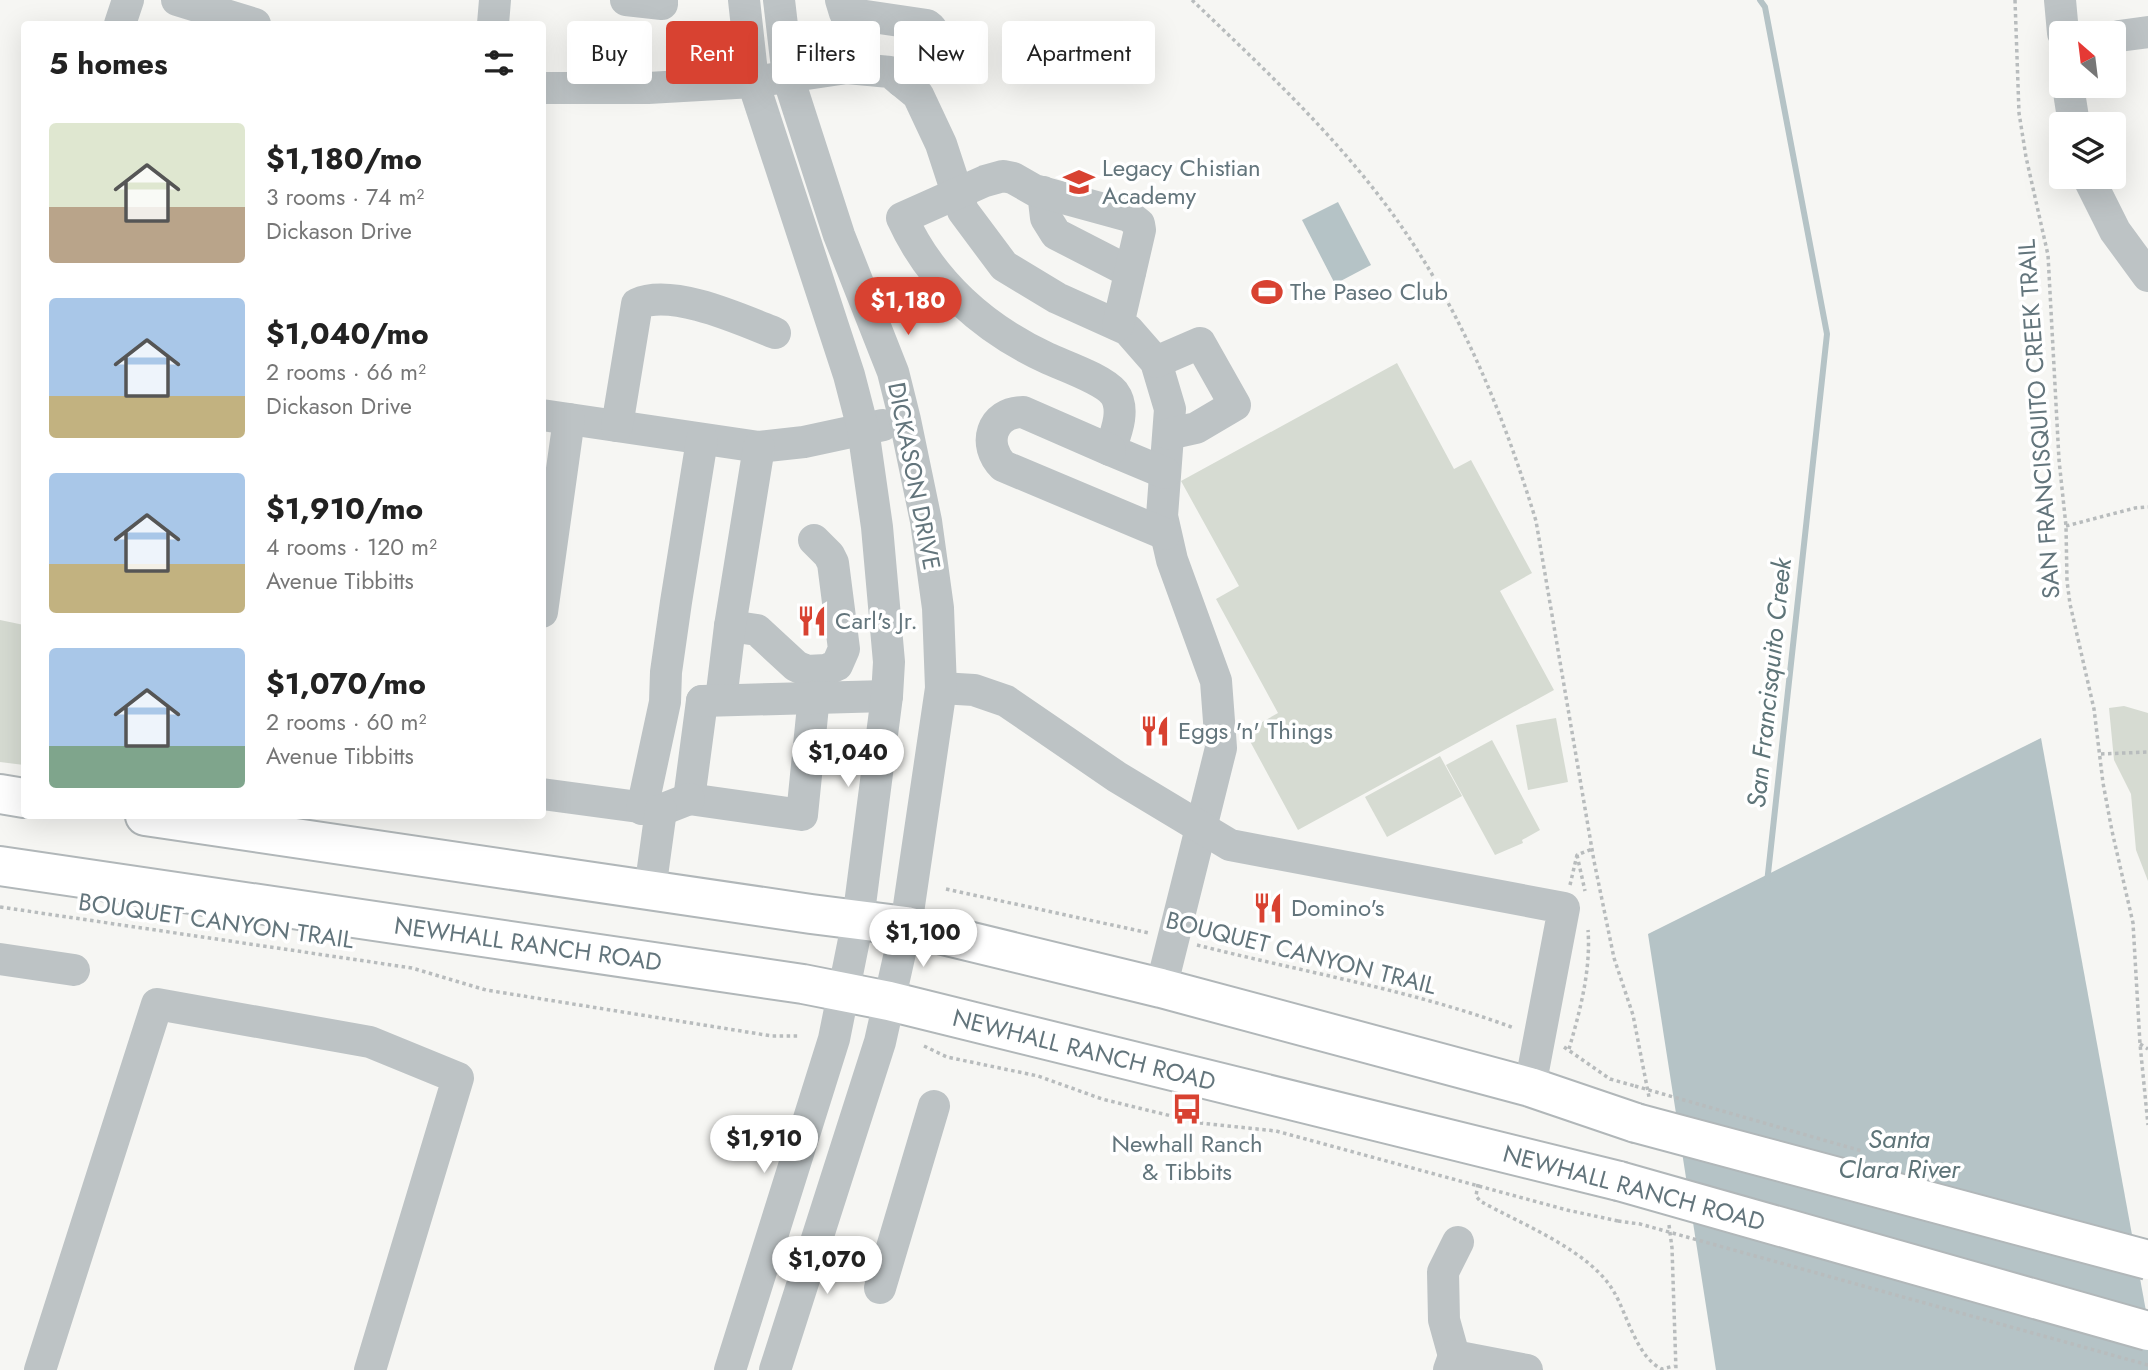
<!DOCTYPE html>
<meta charset="utf-8">
<style>
:root{--surface:#fff;--page:#f2f2f2;--text:#222;--muted:#767676;--accent:#d84231}
body{margin:0;font-family:Jost,sans-serif;background:var(--page);color:var(--text);height:100vh;display:flex;flex-direction:column;font-size:26px;white-space:nowrap}
*{box-sizing:border-box;margin:0}
p{font-size:23px;color:var(--muted)}
.icon{flex:none;width:38px;height:38px;fill:none;stroke:currentColor;stroke-width:2;stroke-linecap:round;stroke-linejoin:round}
.map{position:relative;flex:1;overflow:hidden}
.side{position:absolute;left:21px;top:21px;width:525px;height:798px;display:flex;flex-direction:column;background:var(--surface);border-radius:7px;box-shadow:0 7px 28px #0002}
.side>*{flex:none}
.guide{position:absolute;left:567px;top:21px;width:665px;height:63px;display:flex;gap:14px}
.needle{width:46px;rotate:332deg}
.tools{position:absolute;left:2049px;top:21px;display:grid;gap:14px}
.tools a{display:grid;place-items:center;width:77px;height:77px;border-radius:7px;background:var(--surface);box-shadow:0 7px 28px #0002;font-size:35px}
.price{position:absolute;translate:-50% -60px;padding:0 16px;border-radius:24px;background:#fff;color:#222;font-size:23px;line-height:46px;filter:drop-shadow(0 2px 4px #0008)}
.price::after{content:'';position:absolute;left:50%;top:42px;width:21px;height:16px;margin-left:-10px;background:inherit;clip-path:polygon(0 0,100% 0,50% 100%)}
.price.current{background:var(--accent);color:#fff}
ul{padding:0;list-style:none}
li{display:flex;align-items:center;gap:21px;height:175px;padding:0 28px}
li span{display:grid;place-items:center;flex:none;width:196px;height:140px;border-radius:7px;color:#555}
li>.icon{margin-inline-start:auto}
span .icon{width:84px;height:84px;fill:#fffc;stroke-width:1}
li b{font-size:30px}
h2{display:flex;justify-content:space-between;align-items:center;height:84px;padding:0 28px;font-size:30px}
.chip{padding:0 24px;border-radius:7px;background:var(--surface);box-shadow:0 7px 28px #0002;font-size:24px;line-height:63px}
.chip.current{background:var(--accent);color:#fff}
.map>svg:first-child{display:block}
.green{fill:#d6dbd2}
.water{fill:#b5c3c6}
.lines{fill:none;stroke-linecap:round;stroke-linejoin:round}
.stream{stroke:#b5c3c6;stroke-width:6}
.major-casing{stroke:#b1b7b9;stroke-width:42}
.path{stroke:#b8bcbd;stroke-width:3.5;stroke-dasharray:3.5 3.5;stroke-linecap:butt}
.minor{stroke:#bdc3c5;stroke-width:32}
.major{stroke:#fff;stroke-width:38}
.major-bridge-casing{stroke:#b1b7b9;stroke-width:42;stroke-linecap:butt}
.path-bridge{stroke:#b8bcbd;stroke-width:3.5;stroke-dasharray:3.5 3.5;stroke-linecap:butt}
.major-bridge{stroke:#fff;stroke-width:38}
.labels{text-anchor:middle;stroke-width:7;stroke-linejoin:round;paint-order:stroke}
.poi-label{font-size:24px;fill:#63757c;stroke:#fff;text-anchor:start}
.street-label{font-size:24px;fill:#63757c;stroke:#fff}
.water-label{font-size:26px;font-style:italic;fill:#5e7478;stroke:#fff}
</style>
<div class="map">
<svg width="2148" height="1370" viewBox="0 0 2148 1370">
<rect width="100%" height="100%" fill="#f6f6f3"/>
<!-- green -->
<g class="green">
<path d="M 1397,363 L 1454,469 L 1471,460 L 1532,573 L 1500,591 L 1554,690 L 1298,830 L 1245,732 L 1278,713 L 1216,599 L 1239,586 L 1181,481 Z"/>
<path d="M 0,620 L 24,625 L 24,765 L 0,762 Z"/>
<path d="M 2124,706 L 2148,713 L 2148,881 L 2136,850 L 2131,794 L 2114,760 L 2109,708 Z"/>
<path d="M 1556,718 L 1568,782 L 1528,790 L 1516,725 Z"/>
<path d="M 1492,740 L 1540,830 L 1522,840 L 1523,843 L 1495,855 L 1446,765 Z"/>
<path d="M 1440,756 L 1462,796 L 1387,837 L 1365,797 Z"/>
</g>
<!-- water -->
<g class="water">
<path d="M 1338,202 L 1371,265 L 1335,284 L 1302,220 Z"/>
<path d="M 2041,738 L 2148,1322 L 2148,1370 L 1716,1370 L 1648,934 Z"/>
</g>
<g class="lines">
<!-- stream -->
<path class="stream" d="M 1760,0 L 1765,7 L 1827,334 L 1767,883"/>
<!-- major casing -->
<g class="major-casing">
<g id="major">
<path d="M 0,794 L 24,798"/>
<path d="M 145,816 L 811,914 L 906,926 L 1161,988 L 1530,1087 L 1636,1123"/>
<path d="M 0,866 L 803,984 L 889,1001 L 1619,1181"/>
</g>
</g>
<!-- path -->
<g class="path">
<path d="M 1192,0 C 1260,65 1329,129 1386,205 C 1457,300 1502,409 1536,521 L 1594,861 L 1614,958 L 1633,1015 L 1649,1097"/>
<path d="M 2015,0 L 2019,113 L 2026,157 L 2048,255 L 2059,460 L 2066,526 L 2067,581 L 2070,604 L 2094,709 L 2103,783 L 2112,831 L 2133,923 L 2140,1044 L 2148,1125"/>
<path d="M 2066,526 L 2135,508 L 2148,507"/>
<path d="M 2101,754 L 2148,752"/>
<path d="M 1577,855 L 1585,891"/>
<path d="M 1570,885 L 1577,855 L 1592,849"/>
<path d="M 946,889 L 1149,933"/>
<path d="M 0,907 L 412,968 L 486,990 L 772,1036 L 798,1036"/>
<path d="M 1197,945 C 1303,972 1412,990 1514,1028"/>
<path d="M 2140,1044 L 2148,1049"/>
<path d="M 924,1046 L 947,1057 L 1038,1076 L 1102,1099 L 1200,1123 L 1276,1131 L 1567,1210 L 1618,1221"/>
<path d="M 1564,1047 L 1610,1079 L 1635,1086"/>
<path d="M 1569,1049 C 1580,1011 1591,970 1588,930"/>
<path d="M 1478,1184 L 1476,1196 L 1480,1201 C 1521,1224 1591,1251 1614,1292 C 1627,1314 1637,1358 1662,1369 L 1674,1366"/>
<path d="M 1669,1225 L 1672,1248 L 1676,1370"/>
</g>
<!-- minor -->
<g class="minor">
<path d="M 177,0 L 255,24"/>
<path d="M 626,0 L 662,4 L 662,0"/>
<path d="M 841,0 L 845,13 L 927,25 C 934,30 935,34 933,43 L 901,81"/>
<path d="M 2060,0 L 2063,33"/>
<path d="M 120,24 L 128,0"/>
<path d="M 493,24 L 495,0"/>
<path d="M 2119,36 L 2148,32"/>
<path d="M 2068,86 L 2074,124"/>
<path d="M 542,88 L 648,88 L 753,82 L 847,68 L 890,72 L 918,95 L 941,144 L 963,211 L 1004,266 L 1057,298 L 1128,330 L 1156,362 L 1170,409 L 1162,516 L 1172,560 L 1216,681 L 1221,748 L 1161,988"/>
<path d="M 2088,177 L 2115,231 L 2148,276"/>
<path d="M 1043,192 L 1046,218 L 1056,234 L 1130,272"/>
<path d="M 1118,325 L 1140,230 L 1139,224 L 1129,216 L 1034,190 L 1013,178 L 1003,176 L 985,181 L 902,218 C 931,282 984,329 1047,358 C 1064,366 1103,379 1114,393 C 1126,409 1116,433 1110,450 L 1165,473"/>
<path d="M 1156,362 L 1200,343 L 1235,405 L 1196,428 L 1169,434"/>
<path d="M 542,415 L 759,447 L 804,442 L 883,425"/>
<path d="M 617,426 L 637,304 C 672,288 740,319 775,333"/>
<path d="M 1110,450 L 1023,412 C 991,412 982,445 1003,466 L 1165,534"/>
<path d="M 542,612 L 569,419"/>
<path d="M 730,626 L 757,630 L 796,666 L 807,671 L 826,670 L 837,665 L 844,649 L 833,563 L 829,555 L 814,540"/>
<path d="M 941,688 L 974,690 L 1006,701 L 1117,777 L 1230,845 L 1564,908 L 1530,1087"/>
<path d="M 721,700 L 730,626 L 759,447"/>
<path d="M 702,701 L 689,799 L 802,815 L 814,696"/>
<path d="M 702,701 L 887,696"/>
<path d="M 542,794 L 661,810 L 689,799"/>
<path d="M 642,809 L 665,702 L 666,672 L 676,602 L 702,440"/>
<path d="M 650,890 L 661,810"/>
<path d="M 0,959 L 74,970"/>
<path d="M 880,1288 L 934,1106"/>
<path d="M 1454,1356 L 1444,1320 L 1443,1272 L 1458,1242"/>
<path d="M 40,1370 L 157,1004 L 370,1042 L 458,1078 L 370,1370"/>
<path d="M 730,1370 L 834,1039 L 858,920 L 887,696 L 889,662 L 877,527 L 863,429 L 849,375 L 753,82 L 744,0"/>
<path d="M 775,1370 L 880,1042 L 906,926 L 941,688 L 938,608 L 926,521 L 905,420 L 893,372 L 839,235 L 788,77 L 779,0"/>
<path d="M 1449,1370 L 1454,1356 L 1527,1370"/>
</g>
<!-- major -->
<use href="#major" class="major"/>
<!-- major-bridge casing -->
<g class="major-bridge-casing">
<g id="major-bridge">
<path d="M 1636,1123 L 2148,1260"/>
<path d="M 1619,1181 L 2148,1331"/>
</g>
</g>
<!-- path-bridge -->
<g class="path-bridge">
<path d="M 1635,1086 L 1862,1151"/>
<path d="M 1618,1221 L 1640,1224 L 2148,1365"/>
</g>
<!-- major-bridge -->
<use href="#major-bridge" class="major-bridge"/>
</g>
<!-- icons -->
<defs>
<g id="school-bare" transform="scale(2.415)"><path d="M0-5L7-2L0 1L-7-2ZM-4 1L0 2.5L4 1V4Q0 6-4 4Z" fill="#d84231" stroke="#fff" stroke-width="2.5" paint-order="stroke"/></g>
<g id="stadium-bare" transform="scale(2.415)"><path d="M0-5a6.5 5 0 1 0 0 10a6.5 5 0 1 0 0-10ZM-3.5-1.8h7v3.6h-7Z" fill="#d84231" stroke="#fff" stroke-width="2.5" paint-order="stroke"/></g>
<g id="restaurant-bare" transform="scale(2.415)"><path d="M-5-6h1v4h1v-4h1v4h1v-4h1v5L-1.5 .5V6h-2V.5L-5-1ZM5-6V6H3V1.5H1.5Q1.5-4 5-6Z" fill="#d84231" stroke="#fff" stroke-width="2.5" paint-order="stroke"/></g>
<g id="bus-bare" transform="scale(2.415)"><path d="M-5-6H5V4H4V6H2V4H-2V6H-4V4H-5ZM-3.5-4V0h7V-4ZM-3.5 1.2v1.5H-2V1.2ZM2 1.2v1.5H3.5V1.2Z" fill="#d84231" stroke="#fff" stroke-width="2.5" paint-order="stroke"/></g>
</defs>
<g fill-rule="evenodd">
<use href="#school-bare" x="1079" y="182"/>
<use href="#stadium-bare" x="1267" y="292"/>
<use href="#restaurant-bare" x="812" y="621"/>
<use href="#restaurant-bare" x="1155" y="731"/>
<use href="#restaurant-bare" x="1268" y="908"/>
<use href="#bus-bare" x="1187" y="1109"/>
</g>
<g class="labels">
<!-- poi labels -->
<g class="poi-label">
<text x="1102" y="176">Legacy Chistian<tspan x="1102" dy="28">Academy</tspan></text>
<text x="1290" y="300">The Paseo Club</text>
<text x="835" y="629">Carl's Jr.</text>
<text x="1178" y="739">Eggs 'n' Things</text>
<text x="1291" y="916">Domino's</text>
<text x="1187" y="1152" text-anchor="middle">Newhall Ranch<tspan x="1187" dy="28">&amp; Tibbits</tspan></text>
</g>
<!-- street labels -->
<g class="street-label">
<text transform="translate(2039 419) rotate(-94)" y="8">SAN FRANCISQUITO CREEK TRAIL</text>
<text transform="translate(914 476) rotate(79)" y="8">DICKASON DRIVE</text>
<text transform="translate(216 921) rotate(8)" y="8">BOUQUET CANYON TRAIL</text>
<text transform="translate(528 944) rotate(8)" y="8">NEWHALL RANCH ROAD</text>
<text transform="translate(1301 953) rotate(14)" y="8">BOUQUET CANYON TRAIL</text>
<text transform="translate(1084 1050) rotate(14)" y="8">NEWHALL RANCH ROAD</text>
<text transform="translate(1634 1188) rotate(15)" y="8">NEWHALL RANCH ROAD</text>
</g>
<!-- water labels -->
<g class="water-label">
<text transform="translate(1769 683) rotate(-84)" y="9">San Francisquito Creek</text>
<text x="1899" y="1148">Santa<tspan x="1899" dy="30">Clara River</tspan></text>
</g>
</g>
</svg>
<div class="tools">
<a><svg class="needle" viewBox="-14 -14 28 28"><path d="M0-13l5 13h-10z" fill="#e53935"/><path d="M0 13l5-13h-10z" fill="#767676"/></svg></a>
<a><svg class="icon" aria-label="layers" viewBox="0 0 24 24"><path d="M12 4l9 5-9 5-9-5zM3 14l9 5 9-5"/></svg></a>
</div>
<b class="price current" style="left:908px;top:337px">$1,180</b>
<b class="price" style="left:848px;top:789px">$1,040</b>
<b class="price" style="left:923px;top:969px">$1,100</b>
<b class="price" style="left:764px;top:1175px">$1,910</b>
<b class="price" style="left:827px;top:1296px">$1,070</b>
<div class="guide">
<a class="chip">Buy</a>
<a class="chip current">Rent</a>
<a class="chip">Filters</a>
<a class="chip">New</a>
<a class="chip">Apartment</a>
</div>
<section class="side">
<h2>5 homes<svg class="icon" aria-label="filters" viewBox="0 0 24 24"><path d="M4 7h16M4 17h16"/><circle cx="9" cy="7" r="2"/><circle cx="15" cy="17" r="2"/></svg></h2>
<ul>
<li><span style="background:linear-gradient(#dfe7d0 60%,#b9a48a 0)"><svg class="icon" aria-label="home" viewBox="0 0 24 24"><path d="M3 11l9-7 9 7M6 9v11h12V9"/></svg></span><div><b>$1,180/mo</b><p>3 rooms · 74 m²</p><p>Dickason Drive</p></div></li>
<li><span style="background:linear-gradient(#a9c7e8 70%,#c2b280 0)"><svg class="icon" aria-label="home" viewBox="0 0 24 24"><path d="M3 11l9-7 9 7M6 9v11h12V9"/></svg></span><div><b>$1,040/mo</b><p>2 rooms · 66 m²</p><p>Dickason Drive</p></div></li>
<li><span style="background:linear-gradient(#a9c7e8 65%,#c2b280 0)"><svg class="icon" aria-label="home" viewBox="0 0 24 24"><path d="M3 11l9-7 9 7M6 9v11h12V9"/></svg></span><div><b>$1,910/mo</b><p>4 rooms · 120 m²</p><p>Avenue Tibbitts</p></div></li>
<li><span style="background:linear-gradient(#a9c7e8 70%,#7fa58c 0)"><svg class="icon" aria-label="home" viewBox="0 0 24 24"><path d="M3 11l9-7 9 7M6 9v11h12V9"/></svg></span><div><b>$1,070/mo</b><p>2 rooms · 60 m²</p><p>Avenue Tibbitts</p></div></li>
</ul>
</section>
</div>
